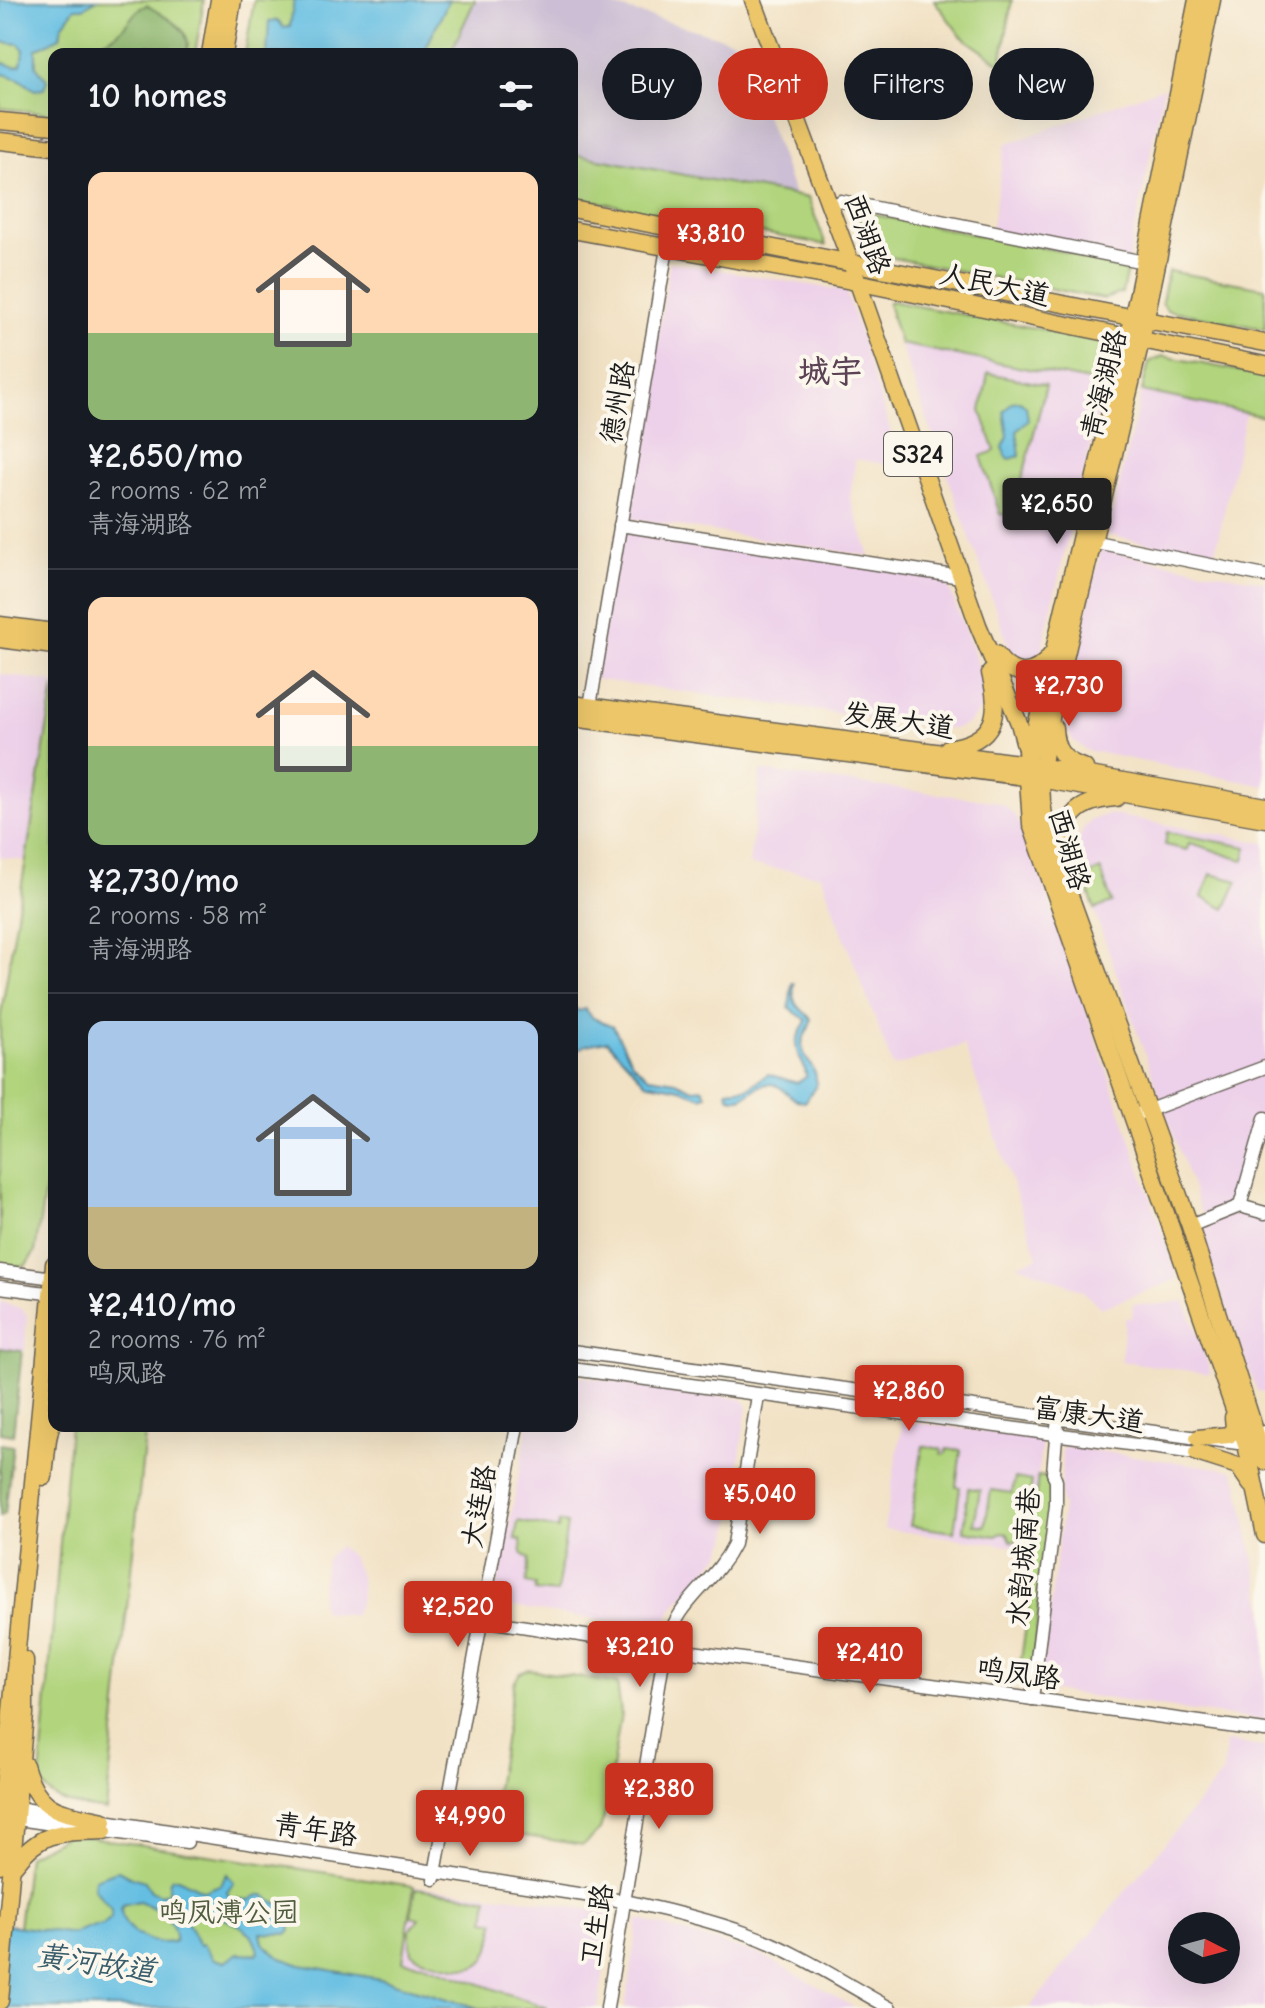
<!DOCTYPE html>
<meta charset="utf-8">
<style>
:root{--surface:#171b24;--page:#20242c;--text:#f1f3f6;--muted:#9ea1a6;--line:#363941;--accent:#c8321e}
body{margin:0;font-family:"Comic Neue","LXGW WenKai TC",sans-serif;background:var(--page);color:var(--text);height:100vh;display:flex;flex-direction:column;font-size:30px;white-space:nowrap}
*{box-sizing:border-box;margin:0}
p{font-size:26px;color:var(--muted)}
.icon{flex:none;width:44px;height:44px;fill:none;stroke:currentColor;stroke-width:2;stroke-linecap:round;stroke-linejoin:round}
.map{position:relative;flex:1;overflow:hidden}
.panel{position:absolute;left:48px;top:48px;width:530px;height:1384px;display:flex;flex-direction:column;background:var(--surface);border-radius:16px;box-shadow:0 8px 32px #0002}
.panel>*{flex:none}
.banner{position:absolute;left:602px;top:48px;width:542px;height:72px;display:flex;gap:16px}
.needle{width:52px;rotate:96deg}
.buttons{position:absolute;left:1168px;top:1912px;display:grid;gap:16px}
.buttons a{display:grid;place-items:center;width:72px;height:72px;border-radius:50%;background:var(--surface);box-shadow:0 8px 32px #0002;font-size:40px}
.price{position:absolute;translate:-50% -68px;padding:0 18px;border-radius:8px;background:var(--accent);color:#fff;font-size:26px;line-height:52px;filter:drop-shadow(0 2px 4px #0008)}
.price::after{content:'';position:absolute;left:50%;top:48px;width:24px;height:18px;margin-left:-12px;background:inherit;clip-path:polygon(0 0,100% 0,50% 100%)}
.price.selected{background:#222;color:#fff}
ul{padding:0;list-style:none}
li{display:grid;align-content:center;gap:16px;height:424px;padding:0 40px}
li+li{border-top:2px solid var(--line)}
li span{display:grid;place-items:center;height:248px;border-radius:16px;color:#555}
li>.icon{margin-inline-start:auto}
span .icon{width:144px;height:144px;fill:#fffc;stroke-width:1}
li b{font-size:34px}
h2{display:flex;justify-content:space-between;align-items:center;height:96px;padding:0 40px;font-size:34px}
.chip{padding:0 28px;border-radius:36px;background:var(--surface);box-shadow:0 8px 32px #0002;font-size:28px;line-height:72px}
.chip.selected{background:var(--accent);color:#fff}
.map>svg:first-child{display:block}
.built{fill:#edd0e9;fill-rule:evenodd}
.industrial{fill:#ccbed4}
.green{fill:#b1d47d;stroke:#66784c;stroke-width:2}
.forest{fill:#8cb66c;stroke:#546944;stroke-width:2}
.water{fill:#64bee2;stroke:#406d7f;stroke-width:2;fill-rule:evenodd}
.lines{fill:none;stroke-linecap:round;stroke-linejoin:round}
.minor-casing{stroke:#676157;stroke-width:15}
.major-casing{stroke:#676157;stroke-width:19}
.minor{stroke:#fff;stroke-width:12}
.major{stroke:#ecc669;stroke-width:16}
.labels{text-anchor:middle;stroke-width:8;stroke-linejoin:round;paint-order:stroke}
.shield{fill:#fbf7ec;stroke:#5f5e5a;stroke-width:2}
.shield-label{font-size:26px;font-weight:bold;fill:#1c1c1c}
.street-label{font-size:28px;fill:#1c1c1c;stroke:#fbf7ec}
.park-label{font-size:28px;fill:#505c3e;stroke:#fbf7ec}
.water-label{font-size:30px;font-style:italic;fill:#395d6b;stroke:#fbf7ec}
.quarter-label{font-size:32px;font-weight:bold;fill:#5b4254;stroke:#fbf7ec}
</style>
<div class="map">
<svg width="1265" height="2008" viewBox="0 0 1265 2008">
<rect width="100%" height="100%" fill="#fbf7ec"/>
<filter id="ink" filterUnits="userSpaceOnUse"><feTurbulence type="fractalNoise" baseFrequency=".0125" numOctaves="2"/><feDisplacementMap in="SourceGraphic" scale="16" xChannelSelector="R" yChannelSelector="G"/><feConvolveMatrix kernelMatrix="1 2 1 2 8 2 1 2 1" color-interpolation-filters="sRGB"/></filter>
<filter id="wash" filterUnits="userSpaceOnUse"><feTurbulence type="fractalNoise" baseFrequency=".006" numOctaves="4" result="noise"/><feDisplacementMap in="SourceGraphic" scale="32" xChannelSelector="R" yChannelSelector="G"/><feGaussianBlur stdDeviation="1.8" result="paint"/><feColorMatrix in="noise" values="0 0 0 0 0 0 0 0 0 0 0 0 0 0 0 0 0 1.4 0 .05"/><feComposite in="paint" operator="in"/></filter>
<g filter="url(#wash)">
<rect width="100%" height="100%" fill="#f2e2c5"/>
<!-- built -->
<g class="built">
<path d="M 1164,87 L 1128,264 L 990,237 L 1005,145 Z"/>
<path d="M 670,262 L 846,291 L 902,467 L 856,459 L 850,498 L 870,556 L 628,518 Z"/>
<path d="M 900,344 L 1105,384 L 1040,655 L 1033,660 L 1022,662 L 1012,655 Z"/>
<path d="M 1142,391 L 1246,413 L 1214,557 L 1107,535 Z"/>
<path d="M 619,529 L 945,578 L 984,680 L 986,688 L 982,707 L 969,723 L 958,728 L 949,729 L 594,679 Z"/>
<path d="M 1101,550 L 1265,582 L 1265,786 L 1086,750 L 1072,739 L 1066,727 L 1064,710 Z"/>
<path d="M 0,674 L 54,682 L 26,861 L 0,857 Z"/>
<path d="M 761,771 L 992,801 L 1004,805 L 1016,817 L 1028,840 L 1178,1279 L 1101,1308 L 1083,1291 L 1017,1264 L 1038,1257 L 964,1045 L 893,1067 L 821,875 L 749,865 Z"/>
<path d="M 1108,814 L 1265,843 L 1265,1109 L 1239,1200 L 1202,1215 L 1076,859 L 1075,848 L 1084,827 L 1091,820 Z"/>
<path d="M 1242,1210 L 1265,1217 L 1265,1392 L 1257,1391 L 1198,1228 Z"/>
<path d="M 0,1301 L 22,1309 L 27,1315 L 25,1351 L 0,1348 Z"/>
<path d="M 1185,1301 L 1211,1374 L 1121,1361 L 1125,1318 L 1132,1318 L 1133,1304 L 1154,1305 Z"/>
<path d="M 572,1375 L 742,1399 L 747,1405 L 729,1536 L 719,1556 L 674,1606 L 664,1626 L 591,1619 L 494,1604 L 528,1426 L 572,1426 Z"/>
<path d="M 903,1421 L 1042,1439 L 1030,1548 L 884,1529 Z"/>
<path d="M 1062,1446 L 1233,1470 L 1238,1482 L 1265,1616 L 1265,1721 L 1048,1690 L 1045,1686 L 1041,1678 L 1063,1507 L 1061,1502 Z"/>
<path d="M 339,1546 L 351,1556 L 360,1576 L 361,1599 L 354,1616 L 324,1611 L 320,1604 L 326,1559 Z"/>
<path d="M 1226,1742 L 1265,1747 L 1265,2008 L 1029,2008 L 1223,1773 ZM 1182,1926 L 1226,1926 L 1226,1970 L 1182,1970 Z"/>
<path d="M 414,1886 L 520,1898 L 613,1914 L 598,2008 L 548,2008 L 424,1964 L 402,1961 Z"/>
<path d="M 638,1919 L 764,1956 L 855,2008 L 625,2008 Z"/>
</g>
<!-- industrial -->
<path class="industrial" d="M 475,0 L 593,0 L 740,43 L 795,196 L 572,154 L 572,54 L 450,54 Z"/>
<!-- green -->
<g class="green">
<path d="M 0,0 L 204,0 L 195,54 L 54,54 L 54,114 L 0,108 Z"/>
<path d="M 254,0 L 475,0 L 450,54 L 245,54 Z"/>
<path d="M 934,0 L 1012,0 L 1001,64 L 961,36 Z"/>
<path d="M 572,154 L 808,198 L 826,245 L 572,197 Z"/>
<path d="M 855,211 L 1128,264 L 1122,293 L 1104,299 L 878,255 L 871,250 Z"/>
<path d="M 1168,271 L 1265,288 L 1265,329 L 1167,310 L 1162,302 Z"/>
<path d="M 890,301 L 1104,341 L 1112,359 L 1105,384 L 900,344 L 888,304 Z"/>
<path d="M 1163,356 L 1265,376 L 1265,417 L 1142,391 L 1149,362 Z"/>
<path d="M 988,373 L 1046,385 L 1013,516 L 1000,514 L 981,456 L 995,451 L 981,411 Z"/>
<path d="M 54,686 L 54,1133 L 35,1252 L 25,1266 L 0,1265 L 0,1020 Z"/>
<path d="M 1167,832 L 1247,847 L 1244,860 C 1225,856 1209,847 1189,843 L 1187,850 L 1165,845 Z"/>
<path d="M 1101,870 L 1112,903 L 1095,909 L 1083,876 Z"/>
<path d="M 1211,874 L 1238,881 L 1225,909 L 1202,897 Z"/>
<path d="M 70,1426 L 146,1426 L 106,1810 C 82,1806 47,1805 40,1777 Z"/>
<path d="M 923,1446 L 942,1449 L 942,1454 L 946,1454 L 947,1449 L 961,1451 L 956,1486 L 960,1487 L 954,1532 L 910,1526 Z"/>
<path d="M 1038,1476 L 1053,1478 L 1031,1680 L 1018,1679 L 1031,1592 L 1026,1582 Z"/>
<path d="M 1015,1478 L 1032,1481 L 1023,1541 L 1011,1541 L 1008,1534 L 1002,1533 L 996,1536 L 964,1531 L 968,1488 L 980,1490 L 974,1524 L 985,1526 L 991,1490 L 1012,1493 Z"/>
<path d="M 518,1521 L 558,1529 L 559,1522 L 567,1524 L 557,1593 L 535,1591 L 536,1585 L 526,1583 L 529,1559 L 522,1553 L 521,1540 L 515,1539 Z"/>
<path d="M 528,1670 L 617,1683 L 621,1713 L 605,1813 L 600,1830 L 583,1845 L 507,1833 C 494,1827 494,1819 493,1806 L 514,1683 L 520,1673 Z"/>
<path d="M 69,1834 L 414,1886 L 403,1961 L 424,1964 L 548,2008 L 478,2008 L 380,1979 L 218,1966 L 19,1927 L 28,1856 Z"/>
<path d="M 416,1888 L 488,1898 L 485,1920 L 495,1922 C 489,1961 485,1975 442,1964 C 431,1961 420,1960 412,1953 L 409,1932 L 419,1918 L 411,1916 Z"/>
</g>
<!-- forest -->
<g class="forest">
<path d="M 147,5 C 165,18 196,29 186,54 L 170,54 L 170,48 L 147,46 L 146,50 L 140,50 L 139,54 L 95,54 L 92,52 L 91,45 C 103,42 114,38 122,29 C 131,20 135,9 147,5 Z"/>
<path d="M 0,1348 L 22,1351 L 13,1435 L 0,1433 Z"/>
<path d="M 0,1444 L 13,1446 L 5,1514 L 0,1516 Z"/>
</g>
<!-- water -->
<g class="water">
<path d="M 0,0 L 97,0 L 83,8 L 75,8 L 62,26 L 60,37 L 36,49 L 36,66 L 47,80 L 44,89 L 35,90 L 19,79 L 0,73 L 0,62 L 15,67 L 21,65 L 24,50 L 19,44 L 0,42 Z"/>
<path d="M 294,0 L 449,0 L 423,54 L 267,54 L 269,21 L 278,20 L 284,28 L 290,26 Z"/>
<path d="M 1020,401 L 1026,406 L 1028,420 L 1017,431 L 1020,456 L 1010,459 L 1005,456 L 1003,447 L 1008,437 L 1004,411 L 1012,402 Z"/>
<path d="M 792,983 L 794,983 C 792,1009 797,1003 811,1019 C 811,1031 799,1037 803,1050 C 807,1065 818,1067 816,1086 L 805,1102 C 786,1100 786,1085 770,1084 C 752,1083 747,1105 728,1096 L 727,1090 L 748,1088 L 768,1074 L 797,1083 L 806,1077 C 807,1065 796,1057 796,1045 C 796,1036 804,1028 806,1020 L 789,1008 Z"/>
<path d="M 575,1008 L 578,1011 L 585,1009 L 593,1018 L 613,1026 L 633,1064 L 649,1077 L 676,1081 L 693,1089 L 703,1088 L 706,1095 L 701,1097 L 680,1089 L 645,1082 L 607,1041 L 586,1045 L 572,1053 L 572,1009 Z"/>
<path d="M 118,1870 L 131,1877 L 145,1881 L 151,1891 L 160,1895 L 169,1893 L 169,1883 L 172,1878 L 178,1878 L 204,1891 L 220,1885 L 227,1874 L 234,1883 L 227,1892 L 231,1899 L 249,1900 L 258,1895 L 264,1895 L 276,1904 L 283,1902 L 287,1904 L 291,1930 L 287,1934 L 261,1933 L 263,1943 L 281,1958 L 301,1965 L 380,1979 L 478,2008 L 0,2008 L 0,1924 L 73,1934 L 85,1928 L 102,1925 L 111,1918 L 111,1909 L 94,1889 L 95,1879 ZM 139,1901 C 156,1908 177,1919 175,1941 C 156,1949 115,1929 122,1905 ZM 216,1915 L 239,1925 L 251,1934 L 259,1952 L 258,1954 L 238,1953 L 225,1962 L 214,1959 L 203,1944 L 199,1945 L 186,1920 L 188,1916 Z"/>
</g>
</g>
<g filter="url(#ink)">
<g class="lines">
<!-- minor casing -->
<g class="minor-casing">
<g id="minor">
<path d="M 841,201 L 1144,262"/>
<path d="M 620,525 L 961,577"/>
<path d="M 1091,541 L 1265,576"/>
<path d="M 590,706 L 667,248"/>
<path d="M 1141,1113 L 1265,1067"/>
<path d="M 1240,1206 L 1265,1118"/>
<path d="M 1190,1226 L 1240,1206 L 1265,1213"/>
<path d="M 0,1271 L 54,1278"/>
<path d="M 0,1287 L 54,1294"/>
<path d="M 572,1351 L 1198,1438 L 1246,1444 L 1265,1432"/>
<path d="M 572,1369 L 1203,1454"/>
<path d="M 481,1620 L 671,1649 L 1265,1731"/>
<path d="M 1032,1699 L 1056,1505 L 1056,1481 L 1053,1473 L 1057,1426"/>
<path d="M 11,1807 L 60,1815"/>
<path d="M 11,1818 L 80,1828"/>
<path d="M 98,1820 L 630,1902 C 670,1911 709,1920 748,1934 C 798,1952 844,1983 890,2008"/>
<path d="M 98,1830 L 187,1842"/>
<path d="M 434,1879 L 517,1426"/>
<path d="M 607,2008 L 665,1648 C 678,1598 714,1585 734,1544 L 758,1396"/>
</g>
</g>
<!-- major casing -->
<g class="major-casing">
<g id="major">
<path d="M 753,0 L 851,263 L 978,625 L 1019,723 L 1026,749 L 1031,824 L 1246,1444 L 1265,1535"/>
<path d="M 1212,0 L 1141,341 L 1052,713 C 1042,766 1034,793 1052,846 L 1190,1226 L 1265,1462"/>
<path d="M 210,54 L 219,0"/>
<path d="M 224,54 L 233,0"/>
<path d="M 0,121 L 54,126"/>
<path d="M 0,141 L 54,147"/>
<path d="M 572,209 L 1265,343"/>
<path d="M 572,230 L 846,280 L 1265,365"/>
<path d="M 0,625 L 54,632"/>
<path d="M 0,639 L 54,646"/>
<path d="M 996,654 C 1012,678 1034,678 1051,655"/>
<path d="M 572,704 L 1027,764 L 1265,806"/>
<path d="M 572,718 L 1040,779 L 1265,819"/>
<path d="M 1054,728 C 1055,752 1064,761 1085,768"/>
<path d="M 948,748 C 996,741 1001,715 990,673"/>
<path d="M 1030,752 L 1137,298 L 1197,0"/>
<path d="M 1068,869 C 1061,825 1066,802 1116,798"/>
<path d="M 1198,1438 L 1229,1435 L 1234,1428 L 1233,1417"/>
<path d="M 1197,1453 L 1238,1466 L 1251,1485"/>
<path d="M 44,1477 L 48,1439 L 54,1413"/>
<path d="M 25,1765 C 39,1814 59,1811 104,1821"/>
<path d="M 0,1865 L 2,1805 L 54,1264"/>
<path d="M 14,1866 C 42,1829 61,1833 104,1831"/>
<path d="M 0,2001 L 25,1714 L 25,1660"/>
</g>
</g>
<!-- minor -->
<use href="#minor" class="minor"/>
<!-- major -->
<use href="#major" class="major"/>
</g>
</g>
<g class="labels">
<!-- shield labels -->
<rect class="shield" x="884" y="432" width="68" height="44" rx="6"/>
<g class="shield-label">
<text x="918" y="463">S324</text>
</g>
<!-- street labels -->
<g class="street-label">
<text transform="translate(868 234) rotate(70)" y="10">西湖路</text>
<text transform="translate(995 284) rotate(12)" y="10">人民大道</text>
<text transform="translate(1103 384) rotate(-76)" y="10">青海湖路</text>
<text transform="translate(617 402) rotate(-80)" y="10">德州路</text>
<text transform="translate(899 720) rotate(8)" y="10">发展大道</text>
<text transform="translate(1070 849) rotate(74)" y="10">西湖路</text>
<text transform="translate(1089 1414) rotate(8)" y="10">富康大道</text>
<text transform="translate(478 1506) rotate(-80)" y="10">大连路</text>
<text transform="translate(1023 1557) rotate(-85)" y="10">水韵城南巷</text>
<text transform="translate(1019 1673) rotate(8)" y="10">鸣凤路</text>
<text transform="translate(316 1829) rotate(9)" y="10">青年路</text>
<text transform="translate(596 1925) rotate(-81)" y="10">卫生路</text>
</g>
<!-- park labels -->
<g class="park-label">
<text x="229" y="1922">鸣凤溥公园</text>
</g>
<!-- water labels -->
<g class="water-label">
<text transform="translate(96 1963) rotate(8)" y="10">黄河故道</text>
</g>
<!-- quarter labels -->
<g class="quarter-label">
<text x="830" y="382">城宇</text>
</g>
</g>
</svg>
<div class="buttons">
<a><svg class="needle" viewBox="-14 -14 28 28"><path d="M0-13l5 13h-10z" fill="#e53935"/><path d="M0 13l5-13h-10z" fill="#9ea1a6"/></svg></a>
</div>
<b class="price" style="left:711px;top:276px">¥3,810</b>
<b class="price selected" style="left:1057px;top:546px">¥2,650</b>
<b class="price" style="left:1069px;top:728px">¥2,730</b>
<b class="price" style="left:909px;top:1433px">¥2,860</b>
<b class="price" style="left:760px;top:1536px">¥5,040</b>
<b class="price" style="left:458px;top:1649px">¥2,520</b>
<b class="price" style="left:640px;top:1689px">¥3,210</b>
<b class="price" style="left:870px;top:1695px">¥2,410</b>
<b class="price" style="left:659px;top:1831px">¥2,380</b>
<b class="price" style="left:470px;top:1858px">¥4,990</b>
<div class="banner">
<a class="chip">Buy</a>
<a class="chip selected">Rent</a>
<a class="chip">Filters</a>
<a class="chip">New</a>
</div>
<section class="panel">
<h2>10 homes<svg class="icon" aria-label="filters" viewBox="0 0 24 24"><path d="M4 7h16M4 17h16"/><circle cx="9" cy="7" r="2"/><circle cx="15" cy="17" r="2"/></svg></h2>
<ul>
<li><span style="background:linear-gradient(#ffd9b3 65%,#8fb573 0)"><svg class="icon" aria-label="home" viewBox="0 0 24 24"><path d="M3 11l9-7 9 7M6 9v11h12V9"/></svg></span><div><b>¥2,650/mo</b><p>2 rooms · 62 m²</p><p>青海湖路</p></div></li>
<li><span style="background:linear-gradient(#ffd9b3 60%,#8fb573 0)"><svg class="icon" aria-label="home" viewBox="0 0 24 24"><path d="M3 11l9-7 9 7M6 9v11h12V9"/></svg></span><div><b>¥2,730/mo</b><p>2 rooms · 58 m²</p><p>青海湖路</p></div></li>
<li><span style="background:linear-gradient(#a9c7e8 75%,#c2b280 0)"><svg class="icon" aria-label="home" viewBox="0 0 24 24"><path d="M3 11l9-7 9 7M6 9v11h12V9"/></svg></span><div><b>¥2,410/mo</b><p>2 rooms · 76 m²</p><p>鸣凤路</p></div></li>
</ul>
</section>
</div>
